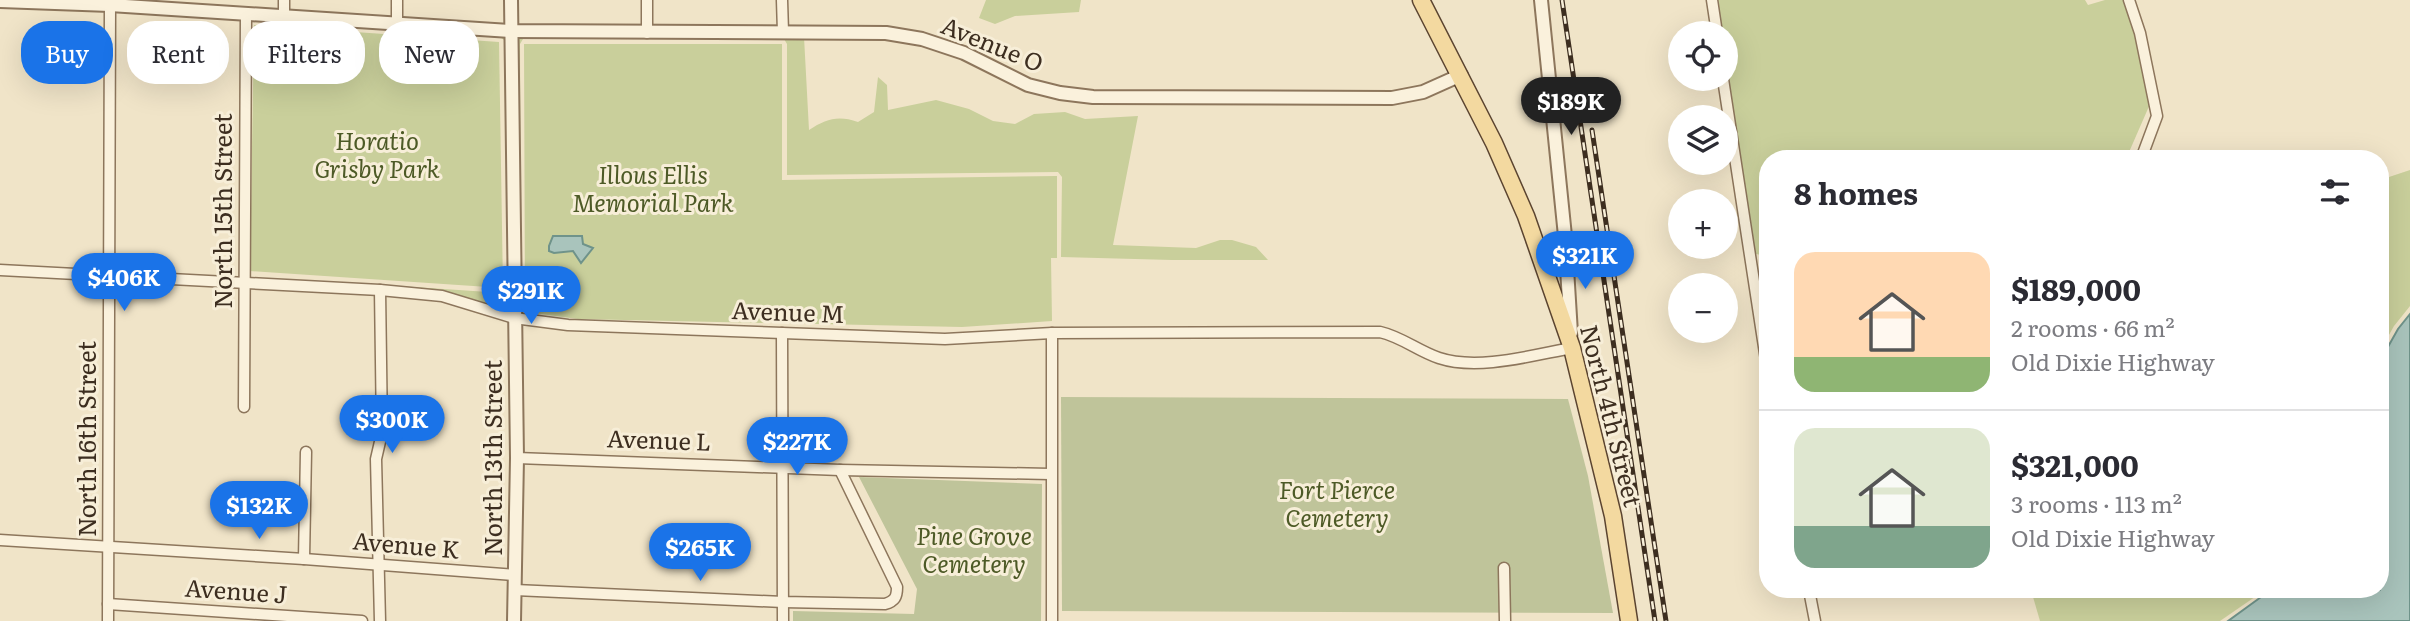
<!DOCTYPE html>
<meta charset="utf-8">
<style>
:root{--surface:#fff;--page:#f2f2f3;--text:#2b2b33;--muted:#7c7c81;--line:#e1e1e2;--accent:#1a73e8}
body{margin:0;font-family:Literata,serif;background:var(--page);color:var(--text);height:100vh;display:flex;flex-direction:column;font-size:26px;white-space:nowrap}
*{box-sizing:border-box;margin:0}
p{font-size:23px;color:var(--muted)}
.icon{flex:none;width:38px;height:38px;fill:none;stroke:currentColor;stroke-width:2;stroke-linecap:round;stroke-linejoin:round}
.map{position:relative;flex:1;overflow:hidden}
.sheet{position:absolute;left:1759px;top:150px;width:630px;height:448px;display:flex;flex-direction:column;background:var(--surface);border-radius:28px;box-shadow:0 7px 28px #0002}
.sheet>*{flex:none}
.hud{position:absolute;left:21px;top:21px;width:665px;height:63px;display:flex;gap:14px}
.tools{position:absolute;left:1668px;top:21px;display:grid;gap:14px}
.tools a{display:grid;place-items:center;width:70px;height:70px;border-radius:50%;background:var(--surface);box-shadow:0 7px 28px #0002;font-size:35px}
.price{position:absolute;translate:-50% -60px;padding:0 16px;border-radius:24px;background:var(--accent);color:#fff;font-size:23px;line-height:46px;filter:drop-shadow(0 2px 4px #0008)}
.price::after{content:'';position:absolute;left:50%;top:42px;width:21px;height:16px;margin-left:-10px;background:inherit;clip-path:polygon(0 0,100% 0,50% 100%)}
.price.selected{background:#222;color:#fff}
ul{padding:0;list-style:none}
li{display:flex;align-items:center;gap:21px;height:175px;padding:0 35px}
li+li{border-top:2px solid var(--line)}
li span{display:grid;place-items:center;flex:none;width:196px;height:140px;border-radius:21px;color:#555}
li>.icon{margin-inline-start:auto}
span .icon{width:84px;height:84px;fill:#fffc;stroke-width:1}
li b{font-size:30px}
h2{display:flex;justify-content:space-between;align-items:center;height:84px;padding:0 35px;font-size:30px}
.tag{padding:0 24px;border-radius:28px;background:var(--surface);box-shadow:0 7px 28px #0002;font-size:24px;line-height:63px}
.tag.selected{background:var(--accent);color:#fff}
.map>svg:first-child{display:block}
.green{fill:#c9cf9b}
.cemetery{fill:#bfc49a}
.water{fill:#a9c4bc;stroke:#6f938a;stroke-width:2}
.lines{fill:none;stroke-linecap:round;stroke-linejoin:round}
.minor-casing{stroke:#8d765c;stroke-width:13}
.tertiary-casing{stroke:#8d765c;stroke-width:16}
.primary-casing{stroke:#5b4430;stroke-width:19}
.minor{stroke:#faf1dc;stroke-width:10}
.tertiary{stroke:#faf1dc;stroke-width:12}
.primary{stroke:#f3d9a0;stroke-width:16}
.rail-casing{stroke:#3d2e20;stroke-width:5}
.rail{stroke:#f7eed8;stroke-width:2.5;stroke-dasharray:8;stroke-linecap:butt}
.labels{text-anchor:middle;stroke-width:6;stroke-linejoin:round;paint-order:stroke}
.street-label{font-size:24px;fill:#3d2e20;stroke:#f7eed8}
.park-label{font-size:24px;font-style:italic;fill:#4d5a26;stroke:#f7eed8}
</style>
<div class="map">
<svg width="2410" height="621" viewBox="0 0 2410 621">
<rect width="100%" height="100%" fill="#f0e4c8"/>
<!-- green -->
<g class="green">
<path d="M 986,0 L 1081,0 L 1079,12 L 1015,16 L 995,24 L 979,18 Z"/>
<path d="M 1716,0 L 2085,0 L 2088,5 L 2105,0 L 2124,0 L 2135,35 L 2150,104 L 2126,159 L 1768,159 L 1767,274 L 1764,256 L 1753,253 L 1726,63 L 1726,33 L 1721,33 Z"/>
<path d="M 254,25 L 499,42 L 503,288 L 250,271 Z"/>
<path d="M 448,33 L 507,37 L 509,312 L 443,291 L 384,285 L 503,293 L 508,287 L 504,40 L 500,37 Z"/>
<path d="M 516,37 L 804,37 L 809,130 C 826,119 838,115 858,122 L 874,112 L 878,77 L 887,85 L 888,110 L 936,100 L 969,109 L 993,121 L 1015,124 L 1034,114 L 1065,112 L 1085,119 L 1138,116 L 1113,245 L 1196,248 L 1220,240 L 1232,240 L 1256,247 L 1268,260 L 1172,260 L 1061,257 L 1062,177 L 1058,172 L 787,175 L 787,44 L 784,39 L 523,39 L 520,44 L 521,314 Z"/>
<path d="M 524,44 L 782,44 L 782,180 L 1057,176 L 1057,258 L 1051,258 L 1052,321 L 962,327 L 578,319 L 525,312 Z"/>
<path d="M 2410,170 L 2410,306 L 2394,326 L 2380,351 L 2380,180 Z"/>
<path d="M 2031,590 L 2265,590 L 2220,621 L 2040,621 Z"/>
</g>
<!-- cemetery -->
<g class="cemetery">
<path d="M 1061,397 L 1568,399 L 1588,476 L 1613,613 L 1062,611 Z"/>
<path d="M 859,477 L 1042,484 L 1041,621 L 793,621 L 793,611 L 914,614 L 917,589 Z"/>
</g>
<!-- water -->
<g class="water">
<path d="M 553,236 L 582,236 L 583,244 L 593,248 L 581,263 L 573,251 L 554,253 L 549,251 L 549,246 Z"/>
<path d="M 2410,314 L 2410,621 L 2228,621 L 2261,597 L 2277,590 L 2380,590 L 2380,361 L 2398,329 Z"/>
</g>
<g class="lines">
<!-- minor casing -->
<g class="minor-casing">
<g id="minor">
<path d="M 782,0 L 783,32"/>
<path d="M 1712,0 L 1717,33"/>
<path d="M 2129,0 L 2140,33 L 2157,116 L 2141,159"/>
<path d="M 284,17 L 284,0"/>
<path d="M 397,25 L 397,0"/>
<path d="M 647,33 L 647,0"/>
<path d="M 1723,79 L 1768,373"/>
<path d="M 0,270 L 380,290 L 442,296 L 514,318 L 568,325 L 945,339 L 1052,333 L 1380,332 C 1402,337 1418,351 1439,358 C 1478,371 1533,355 1572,348"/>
<path d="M 380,290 L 382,433 L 376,459 L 380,621"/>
<path d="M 782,333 L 783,621"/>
<path d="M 244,407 L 246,14"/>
<path d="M 517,458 L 840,470 L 1050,474"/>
<path d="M 0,540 L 304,559 L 515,575"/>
<path d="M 304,559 L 306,452"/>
<path d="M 1504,568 L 1505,621"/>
<path d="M 515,590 L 783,602 L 885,604 C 895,601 897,597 897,587 L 840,470"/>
<path d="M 1809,590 L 1815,621"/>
<path d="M 108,604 L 362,621"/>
<path d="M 108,621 L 110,5"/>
<path d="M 1052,621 L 1052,333"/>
</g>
</g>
<!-- tertiary casing -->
<g class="tertiary-casing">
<g id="tertiary">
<path d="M 511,0 L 517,458 L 514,621"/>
<path d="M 1541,0 L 1565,236 L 1571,333"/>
<path d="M 0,1 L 110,5 L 511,31 L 886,33 L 922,39 L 964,53 L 1028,85 L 1060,93 L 1093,97 L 1392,98 L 1423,92 L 1461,75"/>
<path d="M 1539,253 C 1553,251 1561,251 1565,236"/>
</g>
</g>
<!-- primary casing -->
<g class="primary-casing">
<path id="primary" d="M 1421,0 L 1494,143 L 1526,216 L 1572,348 L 1613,516 L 1629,621"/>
</g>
<!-- minor -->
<use href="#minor" class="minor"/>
<!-- tertiary -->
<use href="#tertiary" class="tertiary"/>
<!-- primary -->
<use href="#primary" class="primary"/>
<!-- rail casing -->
<g class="rail-casing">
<g id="rail">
<path d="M 1562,0 L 1655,621"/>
<path d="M 1592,130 L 1666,621"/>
</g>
</g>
<!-- rail -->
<use href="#rail" class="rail"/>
</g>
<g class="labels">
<!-- street labels -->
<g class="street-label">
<text transform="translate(992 45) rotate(22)" y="8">Avenue O</text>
<text transform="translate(224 211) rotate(-90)" y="8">North 15th Street</text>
<text transform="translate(788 313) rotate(2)" y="8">Avenue M</text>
<text transform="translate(1610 416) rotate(76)" y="8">North 4th Street</text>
<text transform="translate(88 439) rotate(-90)" y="8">North 16th Street</text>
<text transform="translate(659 441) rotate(2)" y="8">Avenue L</text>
<text transform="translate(494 458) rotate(-90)" y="8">North 13th Street</text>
<text transform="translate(406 546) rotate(5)" y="8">Avenue K</text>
<text transform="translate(236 592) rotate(4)" y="8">Avenue J</text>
</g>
<!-- park labels -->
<g class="park-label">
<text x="377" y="150">Horatio<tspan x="377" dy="28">Grisby Park</tspan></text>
<text x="653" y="184">Illous Ellis<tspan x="653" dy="28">Memorial Park</tspan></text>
<text x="1337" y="499">Fort Pierce<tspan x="1337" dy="28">Cemetery</tspan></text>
<text x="974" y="545">Pine Grove<tspan x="974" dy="28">Cemetery</tspan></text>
</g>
</g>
</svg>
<div class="tools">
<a><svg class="icon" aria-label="locate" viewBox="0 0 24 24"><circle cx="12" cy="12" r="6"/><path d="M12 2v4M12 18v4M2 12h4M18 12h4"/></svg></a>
<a><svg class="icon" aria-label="layers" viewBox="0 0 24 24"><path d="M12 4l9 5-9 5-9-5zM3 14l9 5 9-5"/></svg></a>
<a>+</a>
<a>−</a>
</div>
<b class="price selected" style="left:1571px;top:137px">$189K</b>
<b class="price" style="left:1585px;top:291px">$321K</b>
<b class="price" style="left:124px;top:313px">$406K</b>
<b class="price" style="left:531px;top:326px">$291K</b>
<b class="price" style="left:392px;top:455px">$300K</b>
<b class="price" style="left:797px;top:477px">$227K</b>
<b class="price" style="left:259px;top:541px">$132K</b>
<b class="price" style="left:700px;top:583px">$265K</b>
<div class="hud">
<a class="tag selected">Buy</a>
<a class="tag">Rent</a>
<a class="tag">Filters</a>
<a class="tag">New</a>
</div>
<section class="sheet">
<h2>8 homes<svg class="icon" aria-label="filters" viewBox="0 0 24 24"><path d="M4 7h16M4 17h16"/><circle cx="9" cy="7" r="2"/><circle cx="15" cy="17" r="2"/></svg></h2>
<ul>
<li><span style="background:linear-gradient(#ffd9b3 75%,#8fb573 0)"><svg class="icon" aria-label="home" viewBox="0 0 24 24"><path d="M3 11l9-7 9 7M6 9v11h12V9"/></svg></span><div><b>$189,000</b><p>2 rooms · 66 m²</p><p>Old Dixie Highway</p></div></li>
<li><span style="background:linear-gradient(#dfe7d0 70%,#7fa58c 0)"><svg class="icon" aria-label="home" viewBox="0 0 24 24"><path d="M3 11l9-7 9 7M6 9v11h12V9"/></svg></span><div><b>$321,000</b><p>3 rooms · 113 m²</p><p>Old Dixie Highway</p></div></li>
</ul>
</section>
</div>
